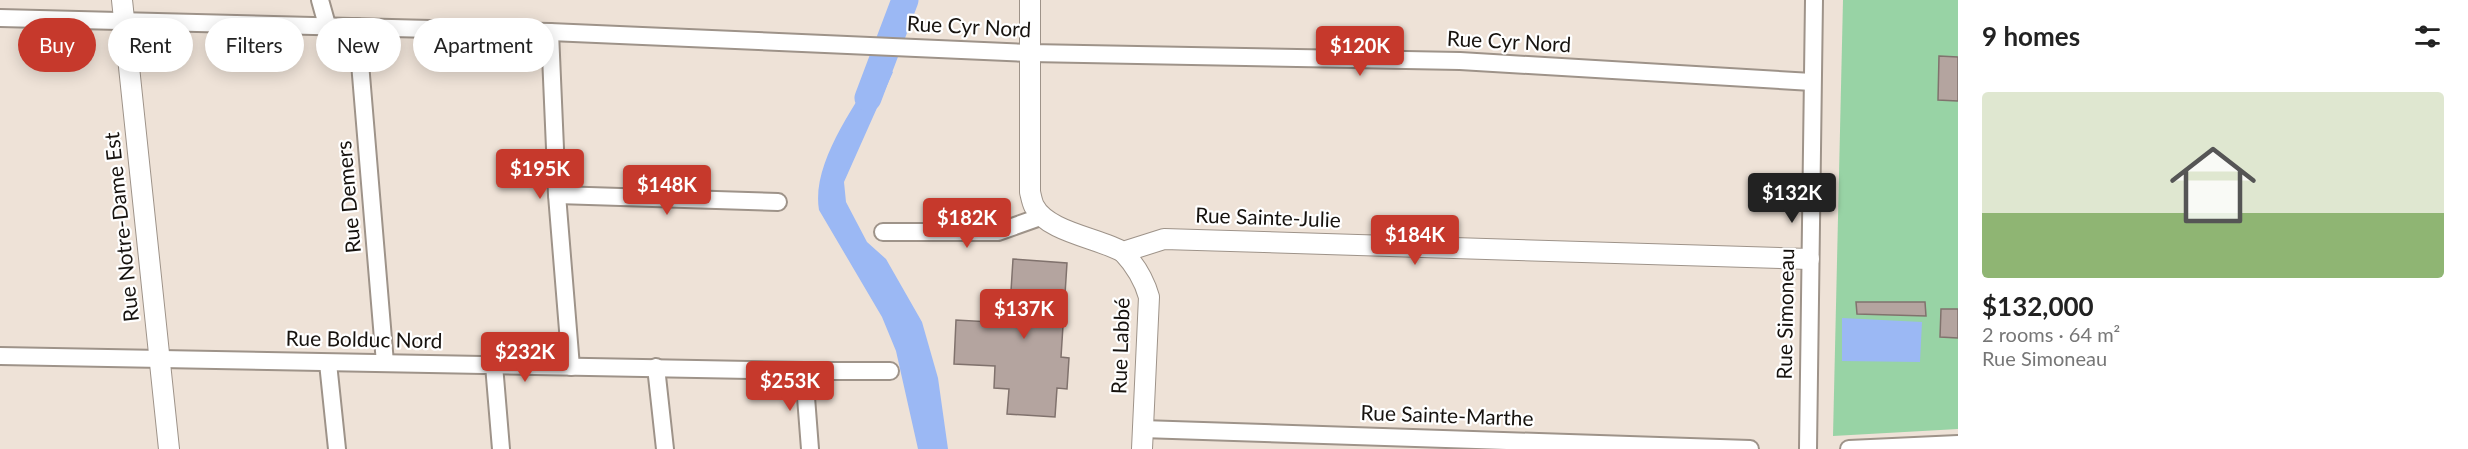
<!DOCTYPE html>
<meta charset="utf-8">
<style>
:root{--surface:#fff;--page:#f2f2f2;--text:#222;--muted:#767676;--line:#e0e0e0;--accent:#c6392c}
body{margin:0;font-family:Lato,sans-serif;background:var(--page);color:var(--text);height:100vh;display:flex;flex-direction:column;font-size:22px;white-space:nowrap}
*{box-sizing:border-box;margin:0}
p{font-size:20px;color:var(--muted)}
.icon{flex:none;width:33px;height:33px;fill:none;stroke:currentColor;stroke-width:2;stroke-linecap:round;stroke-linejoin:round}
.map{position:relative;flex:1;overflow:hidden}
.side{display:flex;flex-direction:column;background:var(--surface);width:510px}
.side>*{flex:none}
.hud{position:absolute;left:18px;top:18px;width:570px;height:54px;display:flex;gap:12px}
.price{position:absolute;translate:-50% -51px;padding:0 14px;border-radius:6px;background:var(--accent);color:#fff;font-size:20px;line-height:39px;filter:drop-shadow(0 2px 3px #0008)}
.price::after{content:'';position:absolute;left:50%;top:36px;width:18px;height:14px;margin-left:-9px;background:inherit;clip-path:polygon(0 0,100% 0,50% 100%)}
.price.current{background:#222;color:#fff}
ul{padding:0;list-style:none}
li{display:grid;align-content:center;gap:12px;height:318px;padding:0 24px}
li+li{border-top:2px solid var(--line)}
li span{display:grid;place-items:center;height:186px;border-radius:6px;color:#555}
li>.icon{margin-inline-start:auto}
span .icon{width:108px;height:108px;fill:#fffc;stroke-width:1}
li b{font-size:26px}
h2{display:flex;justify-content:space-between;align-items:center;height:72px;padding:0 24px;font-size:26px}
.chip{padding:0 21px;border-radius:27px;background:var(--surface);box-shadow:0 3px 15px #0003;font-size:21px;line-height:54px}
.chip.current{background:var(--accent);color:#fff}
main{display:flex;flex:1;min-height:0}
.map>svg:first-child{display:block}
.green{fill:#98d3a5}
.water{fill:#9bb8f4}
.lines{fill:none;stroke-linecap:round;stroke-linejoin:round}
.river{stroke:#9bb8f4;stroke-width:27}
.building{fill:#b4a49f;stroke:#80726d;stroke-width:1.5}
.minor-casing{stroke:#9e9389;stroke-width:20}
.tertiary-casing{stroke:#9e9389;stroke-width:22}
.minor{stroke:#fff;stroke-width:16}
.tertiary{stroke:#fff;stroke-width:20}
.labels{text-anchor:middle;stroke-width:4.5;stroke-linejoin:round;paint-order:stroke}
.street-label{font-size:21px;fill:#17130f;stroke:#fff}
</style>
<main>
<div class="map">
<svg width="1958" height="449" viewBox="0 0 1958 449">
<rect width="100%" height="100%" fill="#eee2d7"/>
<!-- green -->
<path class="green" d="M 1843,0 L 1958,0 L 1958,429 L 1833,436 Z"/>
<!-- water -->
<g class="water">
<path d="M 880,64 L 893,72 L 844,182 L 846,202 L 867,242 L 886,259 L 922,322 L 938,378 L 948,449 L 918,449 L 896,351 L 882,317 L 819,210 C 811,163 856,104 880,64 Z"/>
<path d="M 1842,318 L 1922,322 L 1920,362 L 1842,361 Z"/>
</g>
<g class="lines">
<!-- river -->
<path class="river" d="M 868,98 L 905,0"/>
</g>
<!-- building -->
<g class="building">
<path d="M 1939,56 L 1958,57 L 1958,101 L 1938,100 Z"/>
<path d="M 1013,259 L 1067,263 L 1061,357 L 1069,358 L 1067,389 L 1057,388 L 1055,417 L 1007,414 L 1009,389 L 994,388 L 995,366 L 954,364 L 956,320 L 1009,323 Z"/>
<path d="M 1856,302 L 1925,302 L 1926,316 L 1857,314 Z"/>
<path d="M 1941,309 L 1958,309 L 1958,338 L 1940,337 Z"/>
</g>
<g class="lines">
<!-- minor casing -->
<g class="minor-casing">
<g id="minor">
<path d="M 320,0 L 327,25"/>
<path d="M 0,18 L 550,32 L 1030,53 L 1460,61 L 1812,82"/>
<path d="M 357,27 L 385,363"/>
<path d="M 550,32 L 557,195 L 571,367"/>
<path d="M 557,195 L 778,202"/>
<path d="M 883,232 L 998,232 L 1043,216"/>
<path d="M 0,356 L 804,371 L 890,371"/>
<path d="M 328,363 L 337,449"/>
<path d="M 494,365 L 501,449"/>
<path d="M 656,367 L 665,449"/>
<path d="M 804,371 L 810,449"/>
<path d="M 1142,429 L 1750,449"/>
<path d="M 1808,449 L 1814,0"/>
<path d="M 1849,449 L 1958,444"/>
</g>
</g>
<!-- tertiary casing -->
<g class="tertiary-casing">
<g id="tertiary">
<path d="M 122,0 L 169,449"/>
<path d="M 1030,0 L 1030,192 C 1031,196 1032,202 1034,206 C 1047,232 1099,238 1123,252 L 1164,239 L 1809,259"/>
<path d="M 1123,252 C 1136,266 1144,279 1149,297 L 1142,449"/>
</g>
</g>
<!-- minor -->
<use href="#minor" class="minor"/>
<!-- tertiary -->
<use href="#tertiary" class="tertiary"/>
</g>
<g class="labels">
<!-- street labels -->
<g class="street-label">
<text transform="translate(969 27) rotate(3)" y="7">Rue Cyr Nord</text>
<text transform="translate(1509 42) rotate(3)" y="7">Rue Cyr Nord</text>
<text transform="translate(349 197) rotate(-95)" y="7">Rue Demers</text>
<text transform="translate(1268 218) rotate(2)" y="7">Rue Sainte-Julie</text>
<text transform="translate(122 227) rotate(-96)" y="7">Rue Notre-Dame Est</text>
<text transform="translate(1786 314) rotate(-89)" y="7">Rue Simoneau</text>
<text transform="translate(364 340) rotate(1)" y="7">Rue Bolduc Nord</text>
<text transform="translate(1121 346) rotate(-88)" y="7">Rue Labbé</text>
<text transform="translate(1447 416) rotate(2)" y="7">Rue Sainte-Marthe</text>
</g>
</g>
</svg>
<b class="price" style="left:1360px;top:77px">$120K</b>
<b class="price" style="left:540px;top:200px">$195K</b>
<b class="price" style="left:667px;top:216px">$148K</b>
<b class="price current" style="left:1792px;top:224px">$132K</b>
<b class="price" style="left:967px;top:249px">$182K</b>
<b class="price" style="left:1415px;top:266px">$184K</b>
<b class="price" style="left:1024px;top:340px">$137K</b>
<b class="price" style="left:525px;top:383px">$232K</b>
<b class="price" style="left:790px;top:412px">$253K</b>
<div class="hud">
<a class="chip current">Buy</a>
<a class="chip">Rent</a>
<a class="chip">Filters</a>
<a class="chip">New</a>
<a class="chip">Apartment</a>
</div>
</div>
<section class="side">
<h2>9 homes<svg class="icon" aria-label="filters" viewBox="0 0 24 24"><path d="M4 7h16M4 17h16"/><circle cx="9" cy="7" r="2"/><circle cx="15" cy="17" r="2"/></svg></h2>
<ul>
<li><span style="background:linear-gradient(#dfe7d0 65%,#8fb573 0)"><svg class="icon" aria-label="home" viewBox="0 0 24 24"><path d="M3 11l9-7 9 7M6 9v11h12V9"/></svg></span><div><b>$132,000</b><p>2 rooms · 64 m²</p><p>Rue Simoneau</p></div></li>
</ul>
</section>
</main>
